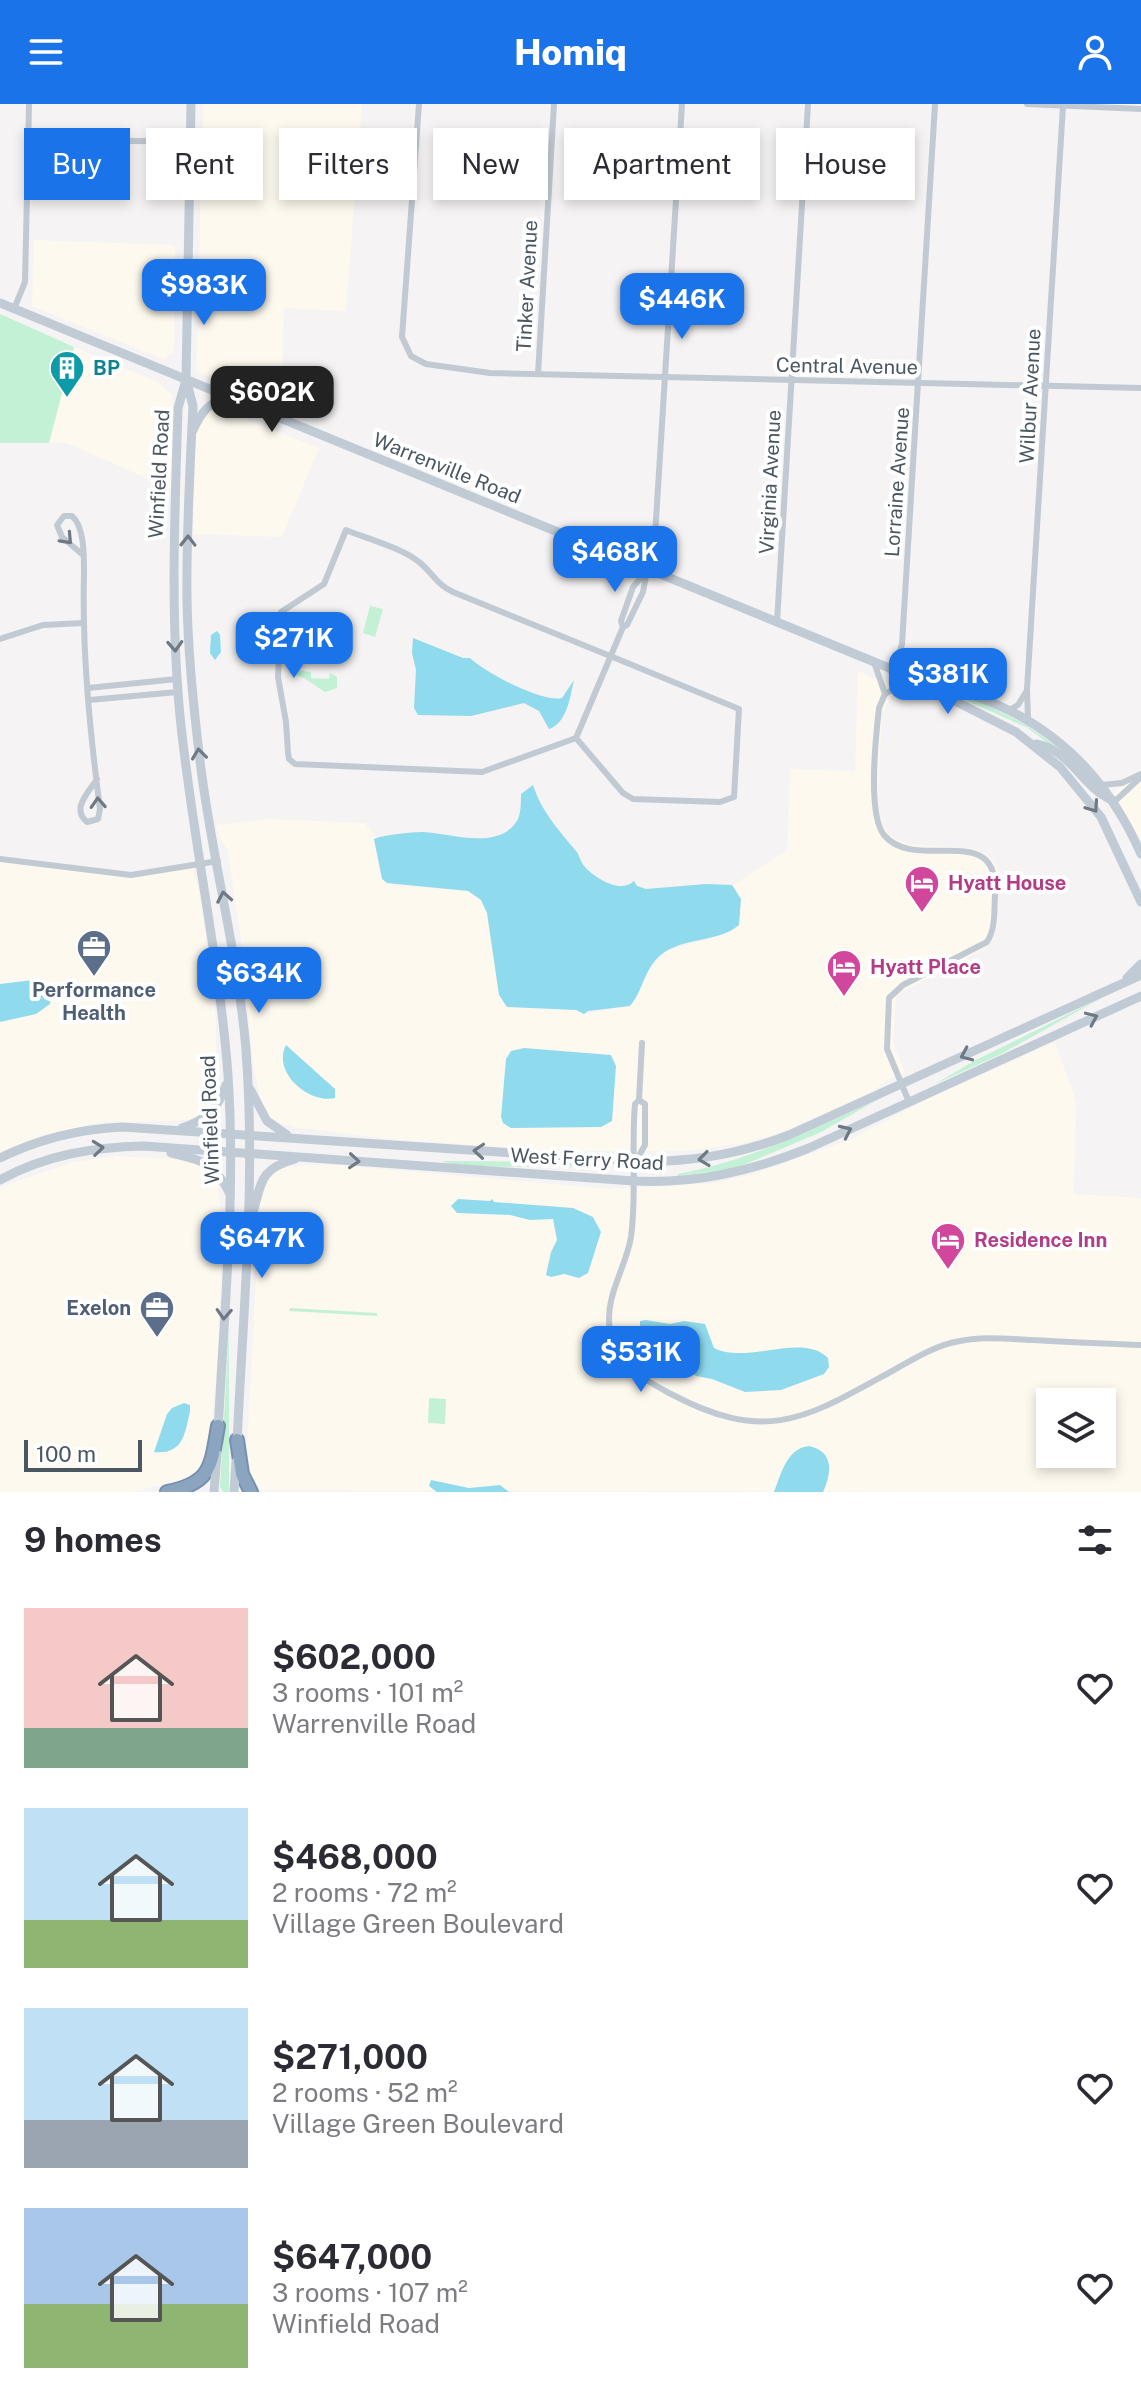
<!DOCTYPE html>
<meta charset="utf-8">
<style>
:root{--surface:#fff;--page:#f2f2f3;--text:#2b2b33;--muted:#7c7c81;--accent:#1a73e8}
body{margin:0;font-family:"Public Sans",sans-serif;background:var(--page);color:var(--text);height:100vh;display:flex;flex-direction:column;font-size:30px;white-space:nowrap}
*{box-sizing:border-box;margin:0}
p{font-size:26px;color:var(--muted)}
.icon{flex:none;width:44px;height:44px;fill:none;stroke:currentColor;stroke-width:2;stroke-linecap:round;stroke-linejoin:round}
.map{position:relative;height:1388px;overflow:hidden}
.drawer{display:flex;flex-direction:column;background:var(--surface);flex:1}
.drawer>*{flex:none}
.hud{position:absolute;left:24px;top:24px;width:1094px;height:72px;display:flex;gap:16px}
.buttons{position:absolute;left:1036px;top:1284px;display:grid;gap:16px}
.buttons a{display:grid;place-items:center;width:80px;height:80px;border-radius:0px;background:var(--surface);box-shadow:0 4px 12px #0003;font-size:40px}
.scale{position:absolute;left:24px;bottom:20px;width:118px;box-sizing:border-box;padding-left:8px;border:4px solid #4a5661;border-top:0;font-size:22px;line-height:28px;white-space:nowrap;color:#4a5661;-webkit-text-stroke:6px #fff;paint-order:stroke}
.price{position:absolute;translate:-50% -68px;padding:0 18px;border-radius:16px;background:var(--accent);color:#fff;font-size:26px;line-height:52px;filter:drop-shadow(0 2px 4px #0008)}
.price::after{content:'';position:absolute;left:50%;top:48px;width:24px;height:18px;margin-left:-12px;background:inherit;clip-path:polygon(0 0,100% 0,50% 100%)}
.price.on{background:#222;color:#fff}
ul{padding:0;list-style:none}
li{display:flex;align-items:center;gap:24px;height:200px;padding:0 24px}
li span{display:grid;place-items:center;flex:none;width:224px;height:160px;border-radius:0px;color:#555}
li>.icon{margin-inline-start:auto}
span .icon{width:96px;height:96px;fill:#fffc;stroke-width:1}
li b{font-size:34px}
h2{display:flex;justify-content:space-between;align-items:center;height:96px;padding:0 24px;font-size:34px}
.pill{padding:0 28px;border-radius:0px;background:var(--surface);box-shadow:0 4px 12px #0003;font-size:28px;line-height:72px}
.pill.on{background:var(--accent);color:#fff}
header{display:flex;justify-content:space-between;align-items:center;height:104px;padding:0 24px;background:var(--accent);color:#fff;font-size:36px;font-weight:800}
.map>svg:first-child{display:block}
.commercial{fill:#fdf9ef;fill-rule:evenodd}
.green{fill:#c3f1d5}
.water{fill:#90daee}
.lines{fill:none;stroke-linecap:round;stroke-linejoin:round}
.motorway-casing{stroke:#7690ad;stroke-width:16}
.minor{stroke:#c1cad2;stroke-width:6}
.secondary{stroke:#c1cbd6;stroke-width:9}
.motorway{stroke:#8ba5c1;stroke-width:12}
.oneway{stroke:#6e7983}
.oneway2{stroke:#6e7984}
.labels{text-anchor:middle;stroke-width:8;stroke-linejoin:round;paint-order:stroke}
.street-label{font-size:20px;fill:#4a5661;stroke:#fff}
.culture-label{font-size:20px;font-weight:bold;fill:#0d838f;stroke:#fff;text-anchor:start}
.hotel-label{font-size:20px;font-weight:bold;fill:#b23c85;stroke:#fff;text-anchor:start}
.service-label{font-size:20px;font-weight:bold;fill:#4e5e75;stroke:#fff}
</style>
<header><svg class="icon" aria-label="menu" viewBox="0 0 24 24"><path d="M4 6h16M4 12h16M4 18h16"/></svg>Homiq<svg class="icon" aria-label="person" viewBox="0 0 24 24"><circle cx="12" cy="8" r="4"/><path d="M4 21q1-7 8-7t8 7"/></svg></header>
<div class="map">
<svg width="1141" height="1388" viewBox="0 0 1141 1388">
<rect width="100%" height="100%" fill="#f5f3f3"/>
<!-- commercial -->
<g class="commercial">
<path d="M 203,0 L 362,0 L 346,207 L 284,204 L 281,306 L 196,267 Z"/>
<path d="M 34,136 L 175,141 L 174,244 L 172,249 L 163,255 L 32,202 Z"/>
<path d="M 74,243 L 158,278 L 172,291 L 174,312 L 171,385 L 67,339 L 49,339 Z"/>
<path d="M 214,305 L 226,307 L 319,344 L 282,433 L 193,430 L 196,331 L 201,317 L 208,307 Z"/>
<path d="M 858,567 L 913,590 L 899,587 L 891,592 L 882,611 L 878,694 L 878,711 L 883,723 L 892,733 L 908,740 L 977,745 L 991,754 L 998,765 L 998,822 L 990,839 L 982,846 L 896,891 L 893,940 L 905,968 L 887,976 L 874,987 L 780,1029 L 745,1039 L 688,1047 L 552,1047 L 391,1035 L 300,1024 L 283,1020 L 268,1012 L 261,999 L 254,966 L 240,828 L 227,744 L 220,735 L 216,721 L 269,715 L 365,719 L 376,733 L 374,737 L 384,777 L 394,781 L 468,787 L 481,796 L 487,809 L 506,903 L 576,906 L 583,910 L 617,904 L 634,897 L 647,867 L 667,847 L 730,828 L 739,821 L 738,788 L 733,781 L 787,746 L 790,665 L 855,667 Z"/>
<path d="M 1141,667 L 1141,740 L 1114,688 Z"/>
<path d="M 0,754 L 127,770 L 192,760 L 199,787 L 213,880 L 216,920 L 216,997 L 200,1013 L 178,1017 L 102,1018 L 40,1032 L 0,1048 Z"/>
<path d="M 1055,938 L 1076,997 L 1074,1090 L 1141,1094 L 1141,1388 L 255,1386 L 246,1370 L 246,1361 L 260,1102 L 265,1081 L 271,1068 L 283,1064 L 306,1061 L 337,1061 L 611,1085 L 713,1079 L 754,1070 L 851,1035 L 931,993 ZM 1050,1298 L 1102,1298 L 1102,1350 L 1050,1350 Z"/>
<path d="M 115,1052 L 181,1055 L 202,1060 L 218,1076 L 223,1130 L 217,1263 L 208,1354 L 200,1371 L 133,1388 L 0,1388 L 0,1083 L 70,1059 Z"/>
</g>
<!-- green -->
<g class="green">
<path d="M 0,210 L 74,243 L 49,339 L 0,339 Z"/>
<path d="M 370,502 L 383,505 L 375,533 L 363,529 Z"/>
<path d="M 290,565 L 311,568 L 311,574 L 329,575 L 330,569 L 337,573 L 337,584 L 325,588 L 304,574 L 289,569 Z"/>
<path d="M 964,592 C 1008,609 1046,629 1079,663 L 1028,624 L 963,595 Z"/>
<path d="M 1107,891 L 1001,950 L 935,980 L 974,957 Z"/>
<path d="M 879,995 L 819,1029 L 736,1064 L 678,1072 L 678,1070 C 749,1057 813,1025 879,995 Z"/>
<path d="M 442,1057 L 571,1058 L 590,1059 L 590,1062 C 560,1062 461,1066 442,1057 Z"/>
<path d="M 290,1204 L 377,1209 L 377,1212 L 289,1207 Z"/>
<path d="M 229,1227 L 229,1388 L 223,1388 L 220,1383 Z"/>
<path d="M 429,1294 L 446,1295 L 445,1320 L 428,1319 Z"/>
</g>
<!-- water -->
<g class="water">
<path d="M 217,527 L 220,531 L 221,548 L 215,556 L 210,549 L 211,531 Z"/>
<path d="M 413,534 L 463,554 L 470,554 C 484,568 543,599 562,594 L 574,576 C 570,593 567,619 549,625 L 539,607 L 524,599 L 471,612 L 418,611 L 414,604 L 416,566 L 412,549 Z"/>
<path d="M 533,681 C 541,707 560,728 577,748 C 579,751 581,759 585,763 C 596,775 621,790 634,777 L 637,782 L 646,785 L 706,780 L 732,781 L 741,795 L 739,821 C 720,837 690,834 668,846 C 644,859 645,885 630,902 L 588,907 L 584,910 L 576,906 L 507,903 L 499,891 L 487,809 L 481,796 L 468,787 L 387,779 L 382,775 L 374,735 C 383,731 412,728 423,728 C 451,729 500,748 518,715 C 521,708 521,698 521,690 Z"/>
<path d="M 33,876 L 51,884 L 50,900 L 36,910 L 0,918 L 0,880 Z"/>
<path d="M 286,941 L 335,985 L 335,994 C 308,1000 272,968 286,941 Z"/>
<path d="M 524,944 L 611,951 L 616,962 L 612,1017 L 601,1023 L 511,1024 L 503,1019 L 501,1013 L 506,955 L 511,947 Z"/>
<path d="M 458,1095 L 490,1097 L 492,1095 L 494,1098 L 573,1104 L 593,1113 L 601,1128 L 588,1169 L 579,1174 L 564,1170 L 551,1173 L 546,1171 L 551,1148 L 557,1136 L 553,1115 L 530,1116 L 510,1111 L 457,1109 L 451,1102 Z"/>
<path d="M 646,1216 L 670,1220 L 684,1217 L 705,1220 L 714,1244 C 747,1261 802,1228 828,1254 L 829,1263 L 824,1270 L 781,1286 L 745,1288 L 712,1275 L 696,1272 L 659,1245 L 640,1224 L 640,1217 Z"/>
<path d="M 184,1299 L 190,1301 L 190,1307 C 185,1330 183,1351 154,1348 L 167,1310 L 172,1304 Z"/>
<path d="M 809,1342 C 834,1347 832,1369 823,1388 L 774,1388 C 781,1370 787,1344 809,1342 Z"/>
<path d="M 431,1376 L 469,1384 L 500,1381 L 509,1388 L 437,1388 L 429,1382 Z"/>
</g>
<g class="lines">
<!-- motorway casing -->
<g class="motorway-casing">
<g id="motorway">
<path d="M 237,1336 L 242,1370 L 251,1388"/>
<path d="M 167,1388 C 212,1379 211,1362 218,1322"/>
</g>
</g>
<!-- minor -->
<g class="minor">
<path d="M 419,0 L 402,233 L 411,252 L 426,260 L 490,269 L 1141,284"/>
<path d="M 1027,0 L 1141,5"/>
<path d="M 28,35 L 190,38"/>
<path d="M 14,205 L 25,178 L 29,0"/>
<path d="M 538,270 L 554,0"/>
<path d="M 83,451 L 62,433 L 57,421 L 64,412 L 72,412 C 85,423 84,455 84,471 C 82,549 90,628 100,705 L 98,715 L 87,718 C 71,705 88,689 97,675"/>
<path d="M 777,518 L 808,0"/>
<path d="M 623,523 L 621,517 L 633,483 L 645,469"/>
<path d="M 0,535 L 43,521 L 84,519"/>
<path d="M 874,558 L 885,590"/>
<path d="M 894,566 L 902,540 L 935,0"/>
<path d="M 88,584 L 177,575"/>
<path d="M 89,596 L 178,588"/>
<path d="M 1009,606 L 1018,601 L 1026,588"/>
<path d="M 1028,616 L 1027,585 L 1063,2"/>
<path d="M 576,634 L 623,689 L 633,695 L 720,698 L 734,693 L 739,605 L 620,556 C 564,533 509,511 453,488 C 437,481 432,468 419,458 C 402,444 368,435 346,426 L 324,480 L 281,508 L 278,573 L 286,618 L 288,649 L 289,655 L 295,660 L 482,668 L 576,634 L 623,523 L 627,521 L 643,488 L 647,466 L 654,448 L 682,0"/>
<path d="M 1101,681 L 1122,679 L 1141,670"/>
<path d="M 1114,698 L 1141,673"/>
<path d="M 0,755 L 131,771 L 218,757"/>
<path d="M 642,939 L 639,996 L 635,1000 C 631,1045 637,1088 631,1133 C 626,1164 604,1193 610,1226 C 616,1260 641,1274 669,1289 C 767,1341 805,1315 894,1266 C 915,1254 936,1241 960,1237 C 984,1232 1008,1235 1032,1236 C 1069,1238 1105,1240 1141,1241"/>
<path d="M 909,998 L 887,945 L 889,894 L 903,881 L 987,838 C 996,824 994,807 995,791 C 1000,714 916,770 884,731 C 867,710 876,631 879,604 L 885,590 L 912,574"/>
<path d="M 636,1057 L 645,1041 L 645,1000 L 639,996"/>
</g>
<!-- secondary -->
<g class="secondary">
<path d="M 191,0 L 186,276 L 178,304 C 175,407 170,510 180,612 C 192,732 219,851 228,971 C 236,1090 224,1209 218,1328"/>
<path d="M 0,199 L 894,566 L 1016,628 L 1060,663 L 1101,713 L 1141,798"/>
<path d="M 187,279 L 193,302 C 190,366 186,431 187,496 C 188,552 194,609 201,665 C 213,759 238,851 246,946 C 256,1077 243,1208 237,1339"/>
<path d="M 193,326 C 201,309 208,299 226,294"/>
<path d="M 932,581 C 1032,600 1100,657 1141,750"/>
<path d="M 1036,640 C 1071,646 1082,683 1112,696"/>
<path d="M 1127,874 L 1141,860"/>
<path d="M 250,985 L 267,1017 L 287,1031"/>
<path d="M 182,1024 C 206,1016 218,1005 226,981"/>
<path d="M 171,1049 C 204,1057 214,1058 230,1090"/>
<path d="M 0,1054 C 39,1035 79,1025 122,1023 L 636,1057 C 690,1059 738,1051 789,1031 L 1141,871"/>
<path d="M 0,1076 C 45,1051 93,1043 144,1042 L 634,1077 C 696,1080 752,1067 809,1044 L 1141,892"/>
<path d="M 252,1111 C 262,1080 258,1065 295,1055"/>
<path d="M 214,1388 L 217,1350"/>
<path d="M 234,1388 L 236,1358"/>
</g>
<!-- motorway -->
<use href="#motorway" class="motorway"/>
</g>
<!-- one-way arrows -->
<defs><path id="oneway-chevron" d="M-2-3.5L2.5 0L-2 3.5" fill="none" stroke-width="1.6" stroke-linecap="round" stroke-linejoin="round" transform="scale(2)"/></defs>
<g class="oneway">
<use href="#oneway-chevron" transform="translate(67 435) rotate(47)"/>
<use href="#oneway-chevron" transform="translate(98 699) rotate(-93)"/>
</g>
<g class="oneway2">
<use href="#oneway-chevron" transform="translate(188 437) rotate(-89)"/>
<use href="#oneway-chevron" transform="translate(175 542) rotate(87)"/>
<use href="#oneway-chevron" transform="translate(199 650) rotate(-97)"/>
<use href="#oneway-chevron" transform="translate(1093 703) rotate(55)"/>
<use href="#oneway-chevron" transform="translate(224 793) rotate(-100)"/>
<use href="#oneway-chevron" transform="translate(1092 914) rotate(-24)"/>
<use href="#oneway-chevron" transform="translate(966 951) rotate(156)"/>
<use href="#oneway-chevron" transform="translate(846 1027) rotate(-25)"/>
<use href="#oneway-chevron" transform="translate(98 1044) rotate(-6)"/>
<use href="#oneway-chevron" transform="translate(479 1047) rotate(-176)"/>
<use href="#oneway-chevron" transform="translate(704 1055) rotate(172)"/>
<use href="#oneway-chevron" transform="translate(354 1057) rotate(4)"/>
<use href="#oneway-chevron" transform="translate(224 1210) rotate(93)"/>
</g>
<!-- icons -->
<defs>
<g id="building-pin" transform="scale(1.8)"><path d="M0 17L-7.5 6A9.5 9.5 0 1 1 7.5 6Z" fill="#0f9aa8" stroke="#fff"/><path d="M-4-6H4V6H1V3H-1V6H-4ZM-2.5-4.3h1.7v1.8h-1.7ZM.8-4.3h1.7v1.8H.8ZM-2.5-1h1.7V.8h-1.7ZM.8-1h1.7V.8H.8Z" fill="#fff"/></g>
<g id="hotel-pin" transform="scale(1.8)"><path d="M0 17L-7.5 6A9.5 9.5 0 1 1 7.5 6Z" fill="#d1479c" stroke="#fff"/><path d="M-6-4.5h1.5V1H6V5H4.5V3h-9V5H-6ZM-4 0a1.8 1.8 0 1 1 3.6 0ZM.5 0V-2.5h3Q6-2.5 6 0Z" fill="#fff"/></g>
<g id="office-pin" transform="scale(1.8)"><path d="M0 17L-7.5 6A9.5 9.5 0 1 1 7.5 6Z" fill="#5c6f8a" stroke="#fff"/><path d="M-6-3h4V-5.5h4V-3h4V5H-6ZM-1-4.5V-3h2v-1.5ZM-6 0V1H6V0Z" fill="#fff"/></g>
</defs>
<g fill-rule="evenodd">
<use href="#building-pin" x="67" y="264"/>
<use href="#hotel-pin" x="922" y="779"/>
<use href="#office-pin" x="94" y="843"/>
<use href="#hotel-pin" x="844" y="863"/>
<use href="#hotel-pin" x="948" y="1136"/>
<use href="#office-pin" x="157" y="1204"/>
</g>
<g class="labels">
<!-- street labels -->
<g class="street-label">
<text transform="translate(527 182) rotate(-87)" y="7">Tinker Avenue</text>
<text transform="translate(847 262) rotate(1)" y="7">Central Avenue</text>
<text transform="translate(1030 292) rotate(-87)" y="7">Wilbur Avenue</text>
<text transform="translate(447 364) rotate(22)" y="7">Warrenville Road</text>
<text transform="translate(159 370) rotate(-87)" y="7">Winfield Road</text>
<text transform="translate(770 378) rotate(-87)" y="7">Virginia Avenue</text>
<text transform="translate(897 378) rotate(-86)" y="7">Lorraine Avenue</text>
<text transform="translate(210 1016) rotate(-92)" y="7">Winfield Road</text>
<text transform="translate(587 1055) rotate(3)" y="7">West Ferry Road</text>
</g>
<!-- culture labels -->
<g class="culture-label">
<text x="93" y="271">BP</text>
</g>
<!-- hotel labels -->
<g class="hotel-label">
<text x="948" y="786">Hyatt House</text>
<text x="870" y="870">Hyatt Place</text>
<text x="974" y="1143">Residence Inn</text>
</g>
<!-- service labels -->
<g class="service-label">
<text x="94" y="893">Performance<tspan x="94" dy="23">Health</tspan></text>
<text x="131" y="1211" text-anchor="end">Exelon</text>
</g>
</g>
</svg>
<div class="buttons">
<a><svg class="icon" aria-label="layers" viewBox="0 0 24 24"><path d="M12 4l9 5-9 5-9-5zM3 14l9 5 9-5"/></svg></a>
</div>
<div class="scale">100 m</div>
<b class="price" style="left:204px;top:223px">$983K</b>
<b class="price" style="left:682px;top:237px">$446K</b>
<b class="price on" style="left:272px;top:330px">$602K</b>
<b class="price" style="left:615px;top:490px">$468K</b>
<b class="price" style="left:294px;top:576px">$271K</b>
<b class="price" style="left:948px;top:612px">$381K</b>
<b class="price" style="left:259px;top:911px">$634K</b>
<b class="price" style="left:262px;top:1176px">$647K</b>
<b class="price" style="left:641px;top:1290px">$531K</b>
<div class="hud">
<a class="pill on">Buy</a>
<a class="pill">Rent</a>
<a class="pill">Filters</a>
<a class="pill">New</a>
<a class="pill">Apartment</a>
<a class="pill">House</a>
</div>
</div>
<section class="drawer">
<h2>9 homes<svg class="icon" aria-label="filters" viewBox="0 0 24 24"><path d="M4 7h16M4 17h16"/><circle cx="9" cy="7" r="2"/><circle cx="15" cy="17" r="2"/></svg></h2>
<ul>
<li><span style="background:linear-gradient(#f6c9c9 75%,#7fa58c 0)"><svg class="icon" aria-label="home" viewBox="0 0 24 24"><path d="M3 11l9-7 9 7M6 9v11h12V9"/></svg></span><div><b>$602,000</b><p>3 rooms · 101 m²</p><p>Warrenville Road</p></div><svg class="icon" aria-label="heart" viewBox="0 0 24 24"><path d="M12 20l-8-8c-3-5 5-10 8-4 3-6 11-1 8 4z"/></svg></li>
<li><span style="background:linear-gradient(#bfe0f5 70%,#8fb573 0)"><svg class="icon" aria-label="home" viewBox="0 0 24 24"><path d="M3 11l9-7 9 7M6 9v11h12V9"/></svg></span><div><b>$468,000</b><p>2 rooms · 72 m²</p><p>Village Green Boulevard</p></div><svg class="icon" aria-label="heart" viewBox="0 0 24 24"><path d="M12 20l-8-8c-3-5 5-10 8-4 3-6 11-1 8 4z"/></svg></li>
<li><span style="background:linear-gradient(#bfe0f5 70%,#9aa5b1 0)"><svg class="icon" aria-label="home" viewBox="0 0 24 24"><path d="M3 11l9-7 9 7M6 9v11h12V9"/></svg></span><div><b>$271,000</b><p>2 rooms · 52 m²</p><p>Village Green Boulevard</p></div><svg class="icon" aria-label="heart" viewBox="0 0 24 24"><path d="M12 20l-8-8c-3-5 5-10 8-4 3-6 11-1 8 4z"/></svg></li>
<li><span style="background:linear-gradient(#a9c7e8 60%,#8fb573 0)"><svg class="icon" aria-label="home" viewBox="0 0 24 24"><path d="M3 11l9-7 9 7M6 9v11h12V9"/></svg></span><div><b>$647,000</b><p>3 rooms · 107 m²</p><p>Winfield Road</p></div><svg class="icon" aria-label="heart" viewBox="0 0 24 24"><path d="M12 20l-8-8c-3-5 5-10 8-4 3-6 11-1 8 4z"/></svg></li>
</ul>
</section>
